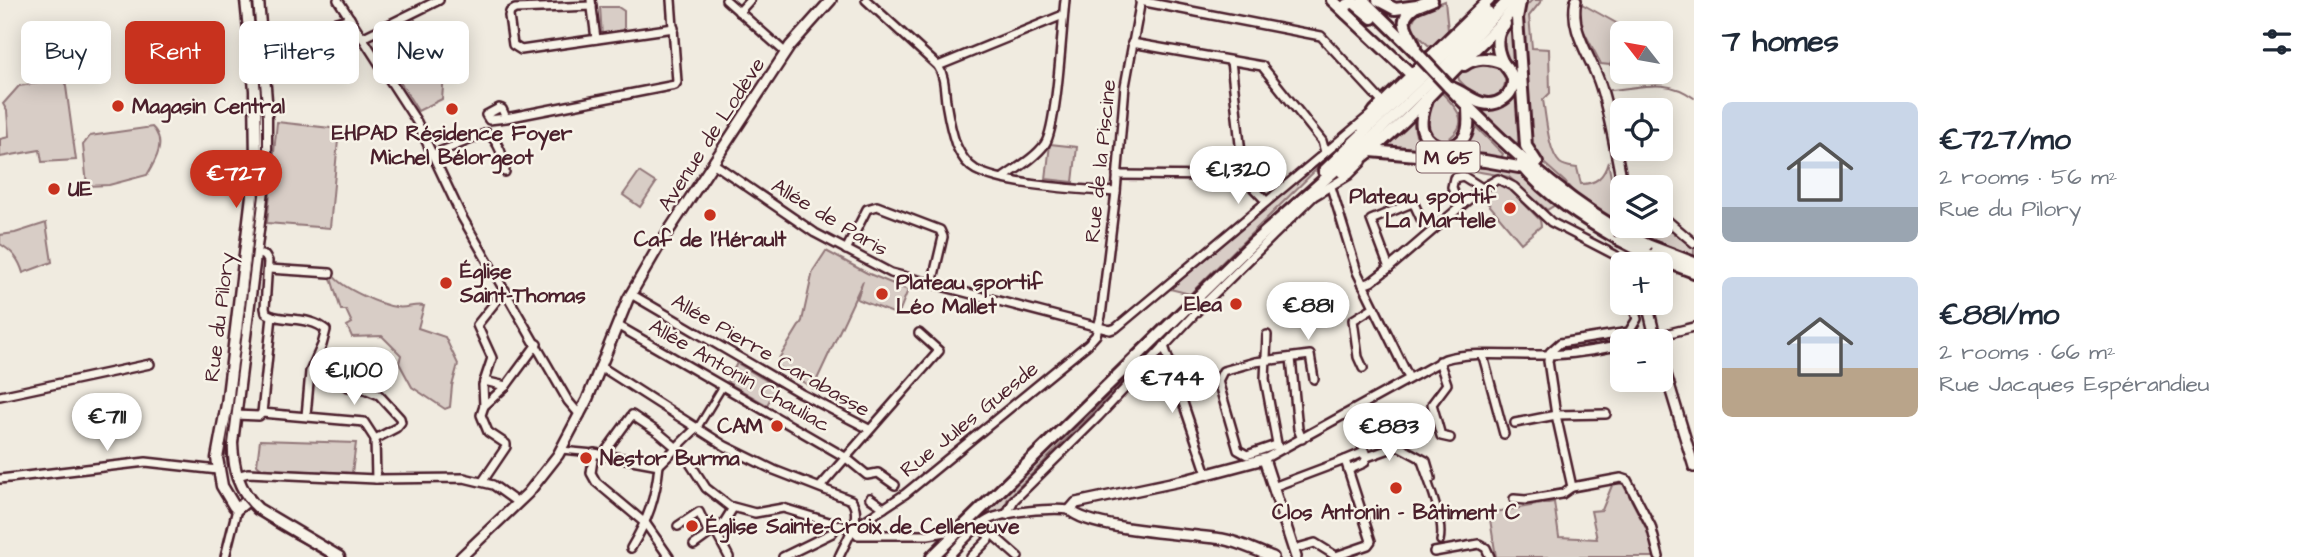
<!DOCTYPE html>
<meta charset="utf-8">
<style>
:root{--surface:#fff;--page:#f6f6f7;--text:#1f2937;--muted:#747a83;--accent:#c8321e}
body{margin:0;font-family:"Architects Daughter",sans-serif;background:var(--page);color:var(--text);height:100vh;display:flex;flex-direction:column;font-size:26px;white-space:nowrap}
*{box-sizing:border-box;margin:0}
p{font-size:23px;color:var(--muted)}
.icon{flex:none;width:38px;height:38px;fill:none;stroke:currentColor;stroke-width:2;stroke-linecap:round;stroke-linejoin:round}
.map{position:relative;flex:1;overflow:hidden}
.details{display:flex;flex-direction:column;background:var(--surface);width:630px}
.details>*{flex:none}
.top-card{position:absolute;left:21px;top:21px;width:665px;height:63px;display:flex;gap:14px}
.needle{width:46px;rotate:301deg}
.controls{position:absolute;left:1610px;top:21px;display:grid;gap:14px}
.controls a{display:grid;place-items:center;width:63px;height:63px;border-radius:10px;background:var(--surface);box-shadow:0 4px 18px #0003;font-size:35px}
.price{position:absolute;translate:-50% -60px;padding:0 16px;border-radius:24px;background:#fff;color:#222;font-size:23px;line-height:46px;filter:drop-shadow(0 2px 4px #0008)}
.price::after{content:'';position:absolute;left:50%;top:42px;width:21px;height:16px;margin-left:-10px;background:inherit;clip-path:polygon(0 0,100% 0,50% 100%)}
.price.selected{background:var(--accent);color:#fff}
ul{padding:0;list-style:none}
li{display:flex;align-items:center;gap:21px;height:175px;padding:0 28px}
li span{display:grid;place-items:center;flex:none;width:196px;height:140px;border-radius:10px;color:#555}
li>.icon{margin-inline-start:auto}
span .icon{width:84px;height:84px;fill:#fffc;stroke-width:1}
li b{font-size:30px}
h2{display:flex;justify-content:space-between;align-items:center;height:84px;padding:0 28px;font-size:30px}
.tag{padding:0 24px;border-radius:10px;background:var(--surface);box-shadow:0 4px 18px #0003;font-size:24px;line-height:63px}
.tag.selected{background:var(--accent);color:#fff}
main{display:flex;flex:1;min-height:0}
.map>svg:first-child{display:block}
.green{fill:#d8cdc6;stroke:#917678;stroke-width:2}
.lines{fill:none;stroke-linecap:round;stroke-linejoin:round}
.stream{stroke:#8b6f72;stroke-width:2}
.pedestrian-casing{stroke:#4a1f2b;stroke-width:10}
.minor-casing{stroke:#4a1f2b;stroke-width:12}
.tertiary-casing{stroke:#4a1f2b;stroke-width:14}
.secondary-casing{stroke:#4a1f2b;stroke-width:15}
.primary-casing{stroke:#4a1f2b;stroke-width:16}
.pedestrian{stroke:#f7f3e8;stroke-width:5}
.minor{stroke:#f7f3e8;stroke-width:7}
.tertiary{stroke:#f7f3e8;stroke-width:9}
.secondary{stroke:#f7f3e8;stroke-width:10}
.primary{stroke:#f7f3e8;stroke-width:10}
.tram{stroke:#4a1f2b;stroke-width:2}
.primary-bridge-casing{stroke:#4a1f2b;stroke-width:16;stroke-linecap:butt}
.primary-bridge{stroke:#f7f3e8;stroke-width:10}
.poi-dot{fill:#c8321e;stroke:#f7f3e8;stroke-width:2.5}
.labels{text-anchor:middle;stroke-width:5;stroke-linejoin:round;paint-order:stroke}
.shield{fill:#f7f3e8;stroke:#7e5f64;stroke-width:2}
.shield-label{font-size:19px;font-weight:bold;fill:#4a1f2b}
.poi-label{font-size:21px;font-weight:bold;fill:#4a1f2b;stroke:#f7f3e8;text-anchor:start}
.street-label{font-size:21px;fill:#4a1f2b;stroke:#f7f3e8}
</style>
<main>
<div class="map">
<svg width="1694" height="557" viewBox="0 0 1694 557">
<rect width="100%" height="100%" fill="#f0ebe0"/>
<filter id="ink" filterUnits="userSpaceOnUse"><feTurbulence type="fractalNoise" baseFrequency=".0143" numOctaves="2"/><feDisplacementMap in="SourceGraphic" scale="14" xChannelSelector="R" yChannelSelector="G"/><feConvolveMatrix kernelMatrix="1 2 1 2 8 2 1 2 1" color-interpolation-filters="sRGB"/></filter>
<g filter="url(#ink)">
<!-- green -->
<g class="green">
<path d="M 1532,0 L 1542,0 L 1529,16 L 1532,48 L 1549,49 L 1550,93 L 1543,100 C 1546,116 1548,152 1560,163 C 1565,167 1571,167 1577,168 L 1581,184 C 1596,184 1604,177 1608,162 L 1620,223 L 1579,199 L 1565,182 L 1537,157 L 1529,140 L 1520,12 Z"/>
<path d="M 1445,1 L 1448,30 L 1435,46 L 1428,45 L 1412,29 C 1411,10 1429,8 1445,1 Z"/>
<path d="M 1582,4 L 1627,29 L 1626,33 L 1622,33 L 1622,47 L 1619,60 L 1613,59 L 1610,65 L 1601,64 L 1580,24 L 1578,12 Z"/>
<path d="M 600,7 L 618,7 L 624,11 L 624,33 L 602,36 Z"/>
<path d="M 410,17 L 414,18 L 422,34 L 423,46 L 430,43 L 443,45 L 439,54 L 443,62 L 441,68 L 444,75 L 442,99 L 418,111 L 400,82 L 398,83 L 389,69 L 389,63 L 386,57 L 380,56 L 370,41 L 372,37 Z"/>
<path d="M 1511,22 L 1514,23 L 1521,137 L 1520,141 L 1516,143 L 1480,111 C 1493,111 1505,105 1512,95 C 1511,85 1501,44 1502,37 C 1504,32 1508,27 1511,22 Z"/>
<path d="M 1482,63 C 1523,69 1501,106 1481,98 C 1473,95 1465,86 1459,80 L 1458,75 L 1469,67 Z"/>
<path d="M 65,79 L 76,160 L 42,162 L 40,150 L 0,157 L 0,139 L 9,137 L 7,111 L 3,104 L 19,86 Z"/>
<path d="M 1441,92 C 1456,107 1472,123 1448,139 L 1440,139 L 1427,131 C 1425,113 1429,104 1441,92 Z"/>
<path d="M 1414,118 C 1414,123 1414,130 1416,135 C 1422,150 1447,157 1459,147 C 1466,142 1469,131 1473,124 L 1503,154 L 1501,158 L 1496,159 L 1385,146 Z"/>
<path d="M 277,122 L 339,129 L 330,228 L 267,223 Z"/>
<path d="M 152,127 C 167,141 156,160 147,175 L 109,185 L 87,186 L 83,145 L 90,136 Z"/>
<path d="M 1050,144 L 1077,147 L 1073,182 L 1046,179 Z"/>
<path d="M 1331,155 L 1190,294 L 1170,289 L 1240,230 L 1306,170 Z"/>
<path d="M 1382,155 L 1506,167 L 1515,170 L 1555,205 L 1547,210 L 1509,177 Z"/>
<path d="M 639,172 L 656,183 L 640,207 L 623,195 Z"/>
<path d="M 1499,182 L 1505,184 L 1540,220 L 1541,226 L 1521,243 L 1481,195 Z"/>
<path d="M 1303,200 L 1008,498 L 1003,511 L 989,513 L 944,557 L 940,557 Z"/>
<path d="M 1661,221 L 1674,234 L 1694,247 L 1694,256 L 1640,235 L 1638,226 L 1661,226 Z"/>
<path d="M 46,223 L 52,262 L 23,273 C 19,259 12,251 0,244 L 0,235 L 15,233 Z"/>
<path d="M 826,251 L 867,273 L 908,290 L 898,315 L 857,299 L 863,281 L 813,388 L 775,365 L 802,321 L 813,271 Z"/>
<path d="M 330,275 L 333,275 C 341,288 381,305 396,307 C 405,309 414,304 424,306 L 418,328 L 445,337 L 458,364 L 452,386 L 450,407 L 445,409 L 412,387 L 399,363 L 401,355 L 382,336 L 352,337 L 347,326 L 352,323 L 346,310 L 341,310 Z"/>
<path d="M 737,363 L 777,387 L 767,405 L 727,382 Z"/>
<path d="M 260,440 L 356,443 L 352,473 L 261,469 L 257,465 Z"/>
<path d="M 1622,482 L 1649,534 L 1655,557 L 1496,557 L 1489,513 L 1554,502 L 1559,537 L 1597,539 L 1591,511 L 1602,510 L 1613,483 Z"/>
</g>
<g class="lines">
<!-- stream -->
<path class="stream" d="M 1610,90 C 1641,88 1666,77 1694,98"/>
<!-- pedestrian casing -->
<g class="pedestrian-casing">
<g id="pedestrian">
<path d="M 698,427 L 723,386"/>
<path d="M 561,450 L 594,453"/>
<path d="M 1421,461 C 1428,482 1445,521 1440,541"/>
</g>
</g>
<!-- minor casing -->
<g class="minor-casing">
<g id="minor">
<path d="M 338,0 L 417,122 L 462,217 L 568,401 L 580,415"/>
<path d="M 591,0 L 596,39"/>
<path d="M 726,0 L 786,53"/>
<path d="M 866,0 L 938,66 C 946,78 944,93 947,108 C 949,120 952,133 956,145 C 960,154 967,165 976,170 C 1007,186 1080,189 1116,192"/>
<path d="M 1140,1 L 1321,36 L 1383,103"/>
<path d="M 592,6 L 515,9 L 510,12 L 509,16 L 513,45 L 521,50 L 674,28"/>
<path d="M 739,12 L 750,0"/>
<path d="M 362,38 L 439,0"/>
<path d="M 1132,43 L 1262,66 L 1322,141 L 1325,152"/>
<path d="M 261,44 L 350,18"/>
<path d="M 1231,61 L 1242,163 L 1239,173"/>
<path d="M 938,66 L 1063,15"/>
<path d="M 506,118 L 502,109 L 499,108 L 486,115 L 489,120 L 506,118 L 675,85 L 677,82 L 671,0"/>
<path d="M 434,154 L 487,133 C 498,140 505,159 505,172"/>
<path d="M 713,163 L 815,233 L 891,273 L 1110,330 L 1116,328 L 1369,116"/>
<path d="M 1239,173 L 1266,201"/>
<path d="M 1117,175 L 1229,176 L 1239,173"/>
<path d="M 1003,178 C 1017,168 1035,158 1045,144 C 1057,126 1062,27 1065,0"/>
<path d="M 1331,187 L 1357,272 L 1409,378"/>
<path d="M 1459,208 L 1452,187 L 1454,178 L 1463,176 L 1482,188"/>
<path d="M 1661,215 L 1694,243"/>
<path d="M 1274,235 L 1314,196 L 1349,175 L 1362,162"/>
<path d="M 846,250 L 867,209 L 877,206 L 940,230 L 943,237 L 932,284"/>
<path d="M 255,253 L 265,256 L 268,261 L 265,308 L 266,313 L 272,316 L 262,413"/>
<path d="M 1389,268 L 1371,220 L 1412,203 L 1415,206 L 1421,219"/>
<path d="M 269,269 L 330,273"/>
<path d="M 1363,285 L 1371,282 L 1389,268 L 1482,188 L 1498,179 L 1514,187 L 1551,222 L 1615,255 L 1619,260 L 1622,271"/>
<path d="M 631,294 L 800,393 L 869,429"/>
<path d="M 272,316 C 290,321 311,317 326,330 L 322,345 L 310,372 L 306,416"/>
<path d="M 617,325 L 845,457 L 867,475 L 878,473 L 895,485"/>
<path d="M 1267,335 L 1265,379 L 1278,449"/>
<path d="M 1637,341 L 1694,327"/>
<path d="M 1164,346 L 1207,474"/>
<path d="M 1483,356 L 1504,434"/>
<path d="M 1291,358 L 1298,429 L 1302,439"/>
<path d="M 1439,361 L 1447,384 L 1432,404 L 1441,436 L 1450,438"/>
<path d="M 600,366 L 725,446 L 774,470 L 851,500 C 864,517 846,540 839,557"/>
<path d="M 1363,368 L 1358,357 L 1353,320 L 1374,307"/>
<circle cx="350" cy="379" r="8"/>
<path d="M 484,381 L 506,386"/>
<path d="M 355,385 L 379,395 L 400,418 L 401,422 L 396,428 L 375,439"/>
<path d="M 0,396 L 150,364"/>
<path d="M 484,406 L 506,386 L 537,344"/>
<path d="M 235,415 L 259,416 L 262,413 L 364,422 L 375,439 L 376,479"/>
<path d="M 1515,423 L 1556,415 L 1606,414"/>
<path d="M 1276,445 L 1247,455 L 1238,450 L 1218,381 L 1223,371 L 1255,362 L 1310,355 L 1314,379"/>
<path d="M 602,456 L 632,415 L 659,433 L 684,454 L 706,488 L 729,506 L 755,513 L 783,508 L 852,529 L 858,535 L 928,535 L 958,530"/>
<path d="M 1264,459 L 1445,359 C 1472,351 1516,356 1545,355 C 1571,355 1597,350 1622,345"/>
<path d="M 1345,460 L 1362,453 L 1367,457 L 1398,446 L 1426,461 L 1431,478"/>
<path d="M 659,465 L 594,453 L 591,473 L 596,482 L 646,524 L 669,557"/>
<path d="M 659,465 C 673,452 684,439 698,427"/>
<path d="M 1348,470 L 1364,463 L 1367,457 L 1359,438"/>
<path d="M 237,476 L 248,473 L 376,479 L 464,478 L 493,485 L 518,503"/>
<path d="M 0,479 L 146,462 L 218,470"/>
<path d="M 483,481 L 506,447 L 506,444 L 488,432 L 481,415 L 484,406 L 483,385 L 492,358 L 477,325 L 505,290"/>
<path d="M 820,487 L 939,351 L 919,333"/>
<path d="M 1273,487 L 1345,460 L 1371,541 L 1368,545 L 1336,556 L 1315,543 L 1294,549"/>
<path d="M 1572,487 L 1556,415 L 1548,361 L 1550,352 L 1560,343 L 1629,332 L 1637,319 L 1632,303"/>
<path d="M 870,498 L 884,508"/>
<path d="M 1514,499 L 1526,500 L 1562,494 L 1572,487 L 1621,478 L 1627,480 L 1651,526 L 1659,557"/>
<path d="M 1006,515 L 1014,500 L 1098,417 L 1202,306 L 1272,237"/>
<path d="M 983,524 L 993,535 L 1018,557"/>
<path d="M 678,526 L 699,512 L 709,533"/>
<path d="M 852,529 L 905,494 L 1088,344 L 1096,335 L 1101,316 L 1116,192 L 1125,86 L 1141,0"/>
<path d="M 715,531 L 729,557"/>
<path d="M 694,545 L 723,524 L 733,508"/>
<path d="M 631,548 C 648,520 656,497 659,465"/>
<path d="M 1434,552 L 1479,544 L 1486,548 L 1490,557"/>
<path d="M 225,557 L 237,509"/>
<path d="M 783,557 L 832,533 L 837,526"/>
<path d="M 948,557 C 960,545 973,528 988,520 C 1005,511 1051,508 1070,510"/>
<path d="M 971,557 L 988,540 L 989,537 L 985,532"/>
</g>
</g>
<!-- tertiary casing -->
<g class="tertiary-casing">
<g id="tertiary">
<path d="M 1576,0 C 1569,32 1592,57 1601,87 C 1611,119 1616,154 1623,187"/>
<path d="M 1631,226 L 1639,264"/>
<path d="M 1647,303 L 1656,341"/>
<path d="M 1661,358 L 1694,467"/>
<path d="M 461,557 L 528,493 L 558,455 L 587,400 L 628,299 L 660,244 L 790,46 L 831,0"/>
<path d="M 1273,557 C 1256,551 1239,542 1222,539 C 1190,534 1090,530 1070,510 L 1076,503 L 1185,480 L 1264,459 L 1296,557"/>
</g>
</g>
<!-- secondary casing -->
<g class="secondary-casing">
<g id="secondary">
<path d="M 246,0 L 255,90 L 256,162 L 227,404 L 217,458 L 222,486 L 234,506 L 237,509 L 248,500"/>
<path d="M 258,0 L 266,100 L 266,165 L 232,443 C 233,468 238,490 258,509 L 339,557"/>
</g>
</g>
<!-- primary casing -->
<g class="primary-casing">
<g id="primary">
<path d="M 1332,0 L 1412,75"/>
<path d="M 1363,0 L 1417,53"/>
<path d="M 1378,0 L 1395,9 L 1417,6 L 1432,0"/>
<path d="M 1520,2 L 1517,18 L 1526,146 L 1537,163"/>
<path d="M 1415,7 C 1395,21 1409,30 1415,47"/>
<path d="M 1346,13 L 1345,6 L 1353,2 L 1372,18"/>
<path d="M 1464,65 C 1476,57 1488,57 1503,63"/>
<path d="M 1448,86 C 1499,139 1553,191 1617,229"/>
<path d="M 1452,88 C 1463,92 1471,100 1482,103 C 1497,107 1514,96 1513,80 C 1512,71 1505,67 1502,61 C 1496,48 1495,34 1505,24"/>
<path d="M 1427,99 C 1424,109 1419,121 1423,131 C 1430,150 1457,153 1466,134 C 1470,126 1468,116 1468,107"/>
<path d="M 1363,128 L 1375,111 L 1489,0"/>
<path d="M 1371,151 L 1485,161 L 1524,168"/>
<path d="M 1521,164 C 1545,195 1587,221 1620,240"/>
<path d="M 1324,171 L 1488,12"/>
<path d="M 1342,172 C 1387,142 1424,101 1461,63 C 1480,43 1504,24 1519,0"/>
<path d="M 1647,245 L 1694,263"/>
<path d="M 1649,255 L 1694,272"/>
<path d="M 932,557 L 1253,243 L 1376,134 L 1445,67 L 1509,0"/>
</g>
</g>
<!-- pedestrian -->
<use href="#pedestrian" class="pedestrian"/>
<!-- minor -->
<use href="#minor" class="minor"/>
<!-- tertiary -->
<use href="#tertiary" class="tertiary"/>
<!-- secondary -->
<use href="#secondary" class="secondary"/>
<!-- primary -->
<use href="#primary" class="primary"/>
<!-- tram -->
<path class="tram" d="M 253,0 L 263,117 L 263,163 L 228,444 C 225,513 277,527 328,557"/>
<!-- primary-bridge casing -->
<g class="primary-bridge-casing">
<g id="primary-bridge">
<path d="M 1417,53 L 1448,86"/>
<path d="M 1617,229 L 1647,245"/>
<path d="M 1620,240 L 1649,255"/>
</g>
</g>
<!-- primary-bridge -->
<use href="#primary-bridge" class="primary-bridge"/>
</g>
</g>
<!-- markers -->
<g class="poi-dot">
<circle cx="118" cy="106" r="7"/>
<circle cx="452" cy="109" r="7"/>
<circle cx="54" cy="189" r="7"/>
<circle cx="1510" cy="208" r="7"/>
<circle cx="710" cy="215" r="7"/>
<circle cx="446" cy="283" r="7"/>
<circle cx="882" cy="294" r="7"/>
<circle cx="1236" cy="304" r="7"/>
<circle cx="777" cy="426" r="7"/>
<circle cx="586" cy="458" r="7"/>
<circle cx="1396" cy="488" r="7"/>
<circle cx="692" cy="526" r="7"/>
</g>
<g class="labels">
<!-- shield labels -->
<rect class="shield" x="1416.5" y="141.5" width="63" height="31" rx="5"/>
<g class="shield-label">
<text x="1448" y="164">M 65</text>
</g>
<!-- poi labels -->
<g class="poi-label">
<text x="132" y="113">Magasin Central</text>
<text x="452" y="140" text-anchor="middle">EHPAD Résidence Foyer<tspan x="452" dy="24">Michel Bélorgeot</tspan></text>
<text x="68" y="196">UE</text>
<text x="1496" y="203" text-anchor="end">Plateau sportif<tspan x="1496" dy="24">La Martelle</tspan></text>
<text x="710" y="246" text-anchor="middle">Caf de l'Hérault</text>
<text x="460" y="278">Église<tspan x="460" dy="24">Saint-Thomas</tspan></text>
<text x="896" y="289">Plateau sportif<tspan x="896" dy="24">Léo Mallet</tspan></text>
<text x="1222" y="311" text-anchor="end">Elea</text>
<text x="763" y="433" text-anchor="end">CAM</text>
<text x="600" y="465">Nestor Burma</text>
<text x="1396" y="519" text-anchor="middle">Clos Antonin - Bâtiment C</text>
<text x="706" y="533">Église Sainte-Croix de Celleneuve</text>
</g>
<!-- street labels -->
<g class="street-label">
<text transform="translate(711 134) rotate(-57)" y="7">Avenue de Lodève</text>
<text transform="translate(1100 161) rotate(-84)" y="7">Rue de la Piscine</text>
<text transform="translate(830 217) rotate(31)" y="7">Allée de Paris</text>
<text transform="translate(219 317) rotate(-83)" y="7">Rue du Pilory</text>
<text transform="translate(771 355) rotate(30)" y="7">Allée Pierre Carabasse</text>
<text transform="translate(740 375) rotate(30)" y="7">Allée Antonin Chauliac</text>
<text transform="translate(969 419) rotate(-39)" y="7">Rue Jules Guesde</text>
</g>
</g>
</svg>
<div class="controls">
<a><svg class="needle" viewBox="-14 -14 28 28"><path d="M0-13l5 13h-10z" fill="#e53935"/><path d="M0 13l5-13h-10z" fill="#747a83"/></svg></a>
<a><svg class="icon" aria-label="locate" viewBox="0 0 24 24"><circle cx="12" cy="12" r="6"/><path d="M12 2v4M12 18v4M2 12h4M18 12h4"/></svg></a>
<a><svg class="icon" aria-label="layers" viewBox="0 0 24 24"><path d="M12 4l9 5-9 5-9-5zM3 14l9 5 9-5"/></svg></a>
<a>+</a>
<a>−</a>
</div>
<b class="price" style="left:1238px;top:206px">€1,320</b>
<b class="price selected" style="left:236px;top:210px">€727</b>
<b class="price" style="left:1308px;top:342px">€881</b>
<b class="price" style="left:354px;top:407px">€1,100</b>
<b class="price" style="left:1172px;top:415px">€744</b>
<b class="price" style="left:107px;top:453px">€711</b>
<b class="price" style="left:1389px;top:463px">€883</b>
<div class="top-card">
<a class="tag">Buy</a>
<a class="tag selected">Rent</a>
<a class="tag">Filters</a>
<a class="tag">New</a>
</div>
</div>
<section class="details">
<h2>7 homes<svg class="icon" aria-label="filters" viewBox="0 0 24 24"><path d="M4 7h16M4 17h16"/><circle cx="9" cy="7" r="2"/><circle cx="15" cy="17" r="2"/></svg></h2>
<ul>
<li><span style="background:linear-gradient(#c9d6e8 75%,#9aa5b1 0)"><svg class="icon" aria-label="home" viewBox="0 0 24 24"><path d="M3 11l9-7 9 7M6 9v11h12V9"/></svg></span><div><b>€727/mo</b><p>2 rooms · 56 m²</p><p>Rue du Pilory</p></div></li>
<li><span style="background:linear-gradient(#c9d6e8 65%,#b9a48a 0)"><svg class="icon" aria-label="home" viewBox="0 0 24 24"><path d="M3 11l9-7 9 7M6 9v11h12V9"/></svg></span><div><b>€881/mo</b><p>2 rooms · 66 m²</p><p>Rue Jacques Espérandieu</p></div></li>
</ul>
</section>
</main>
